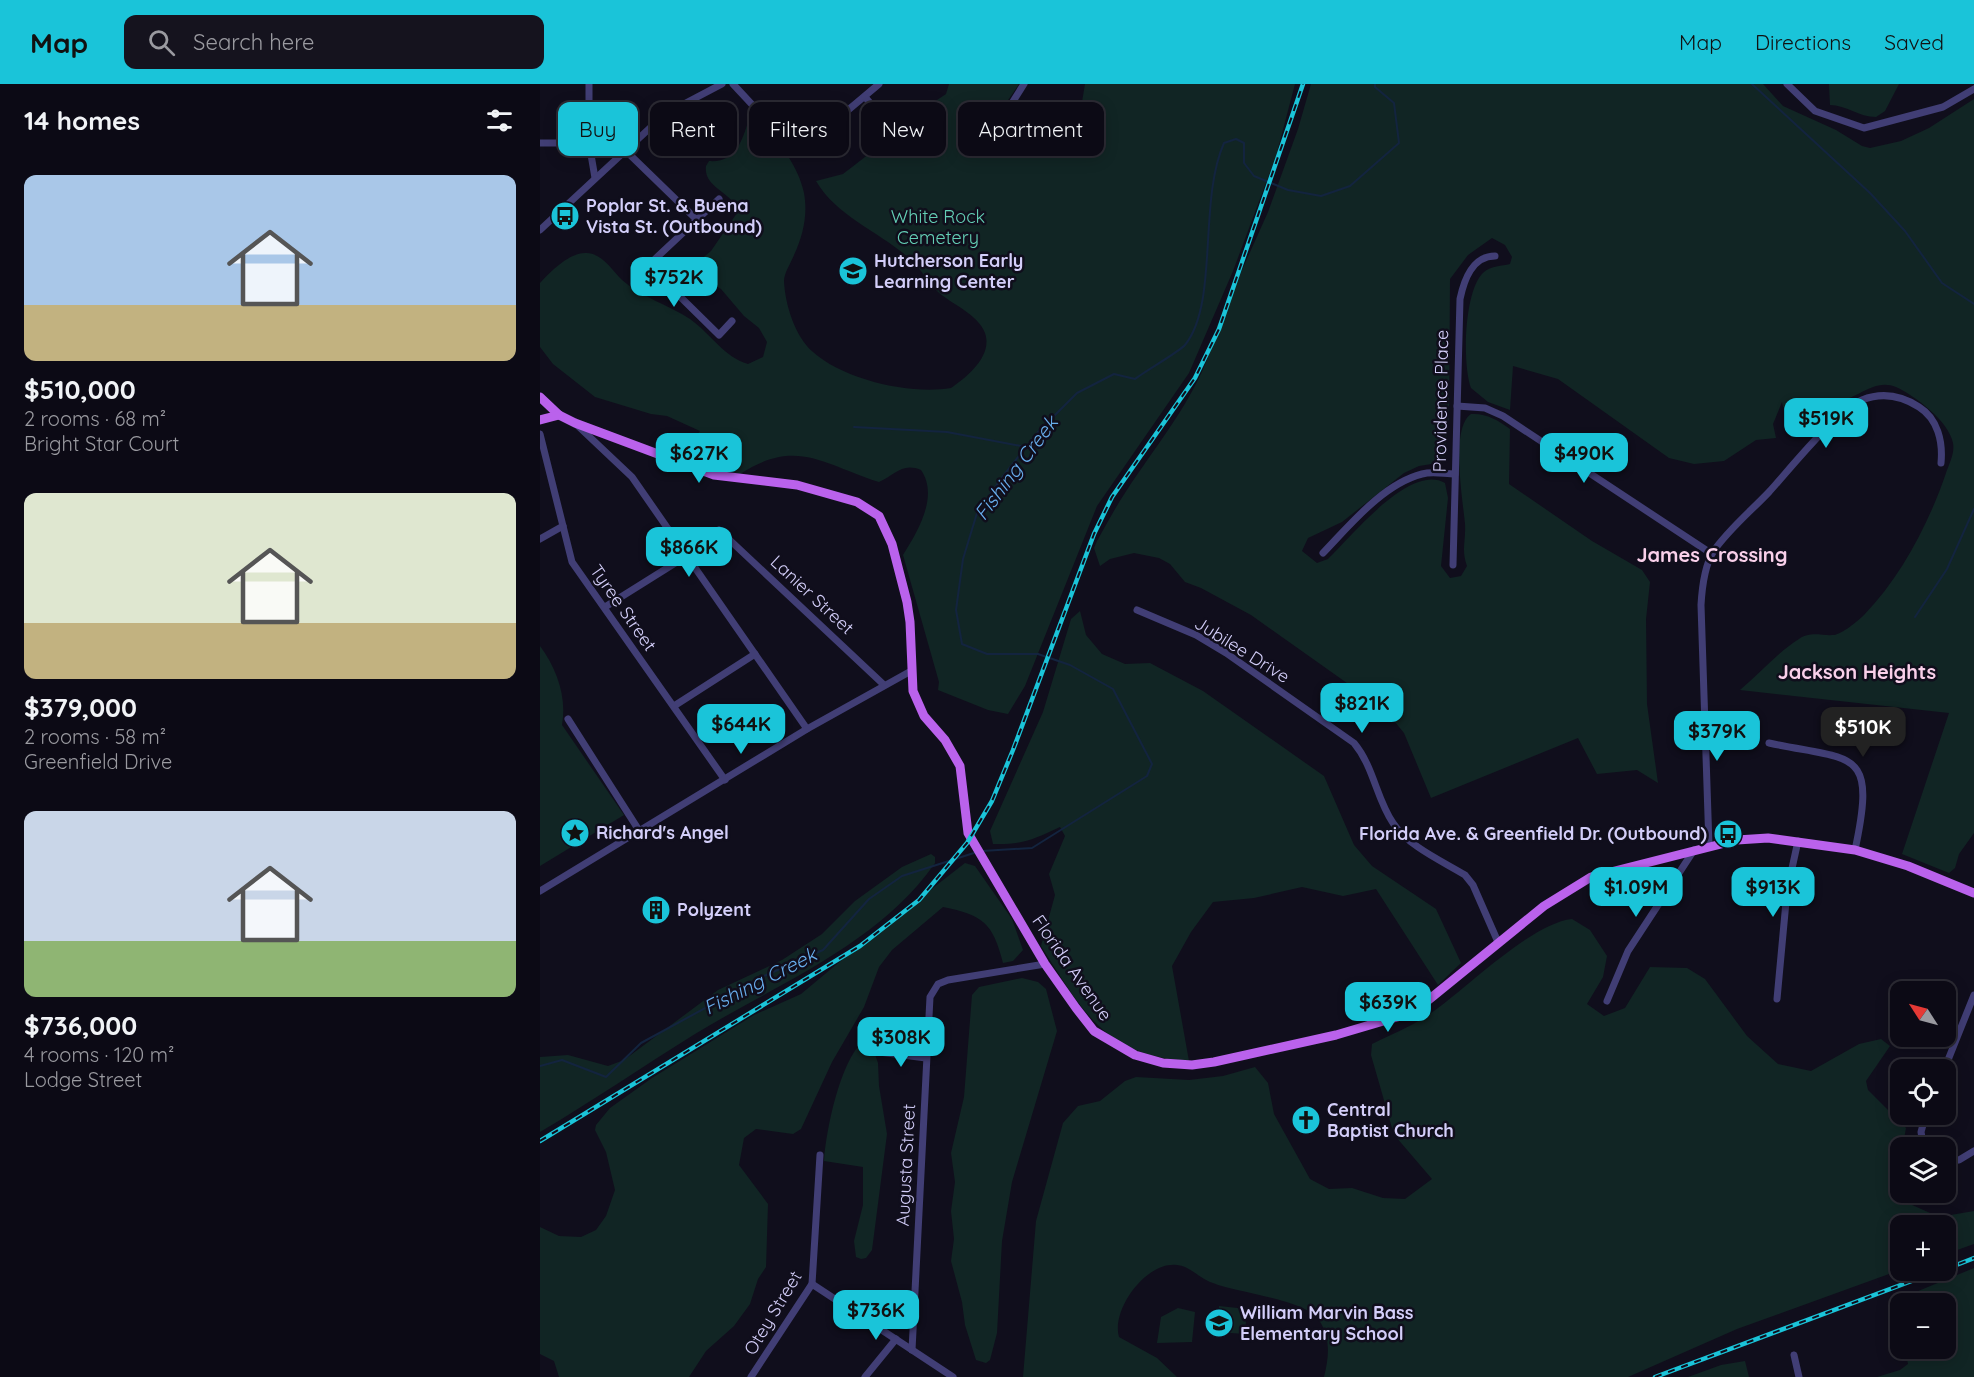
<!DOCTYPE html>
<meta charset="utf-8">
<style>
:root{--surface:#0c0a15;--page:#15131e;--text:#f1f3f6;--muted:#9a9aa0;--line:#2c2b34;--accent:#1ac4d9}
body{margin:0;font-family:Quicksand,sans-serif;background:var(--page);color:var(--text);height:100vh;display:flex;flex-direction:column;font-size:22px;white-space:nowrap}
*{box-sizing:border-box;margin:0}
p{font-size:20px;color:var(--muted)}
.icon{flex:none;width:33px;height:33px;fill:none;stroke:currentColor;stroke-width:2;stroke-linecap:round;stroke-linejoin:round}
.map{position:relative;flex:1;overflow:hidden}
.side{display:flex;flex-direction:column;background:var(--surface);width:540px}
.side>*{flex:none}
.hud{position:absolute;left:18px;top:18px;width:570px;height:54px;display:flex;gap:12px}
.needle{width:39px;rotate:306deg}
.buttons{position:absolute;left:1350px;top:897px;display:grid;gap:12px}
.buttons a{display:grid;place-items:center;width:66px;height:66px;border-radius:12px;background:var(--surface);box-shadow:0 3px 15px #0003,0 0 0 2px var(--line);font-size:30px}
.price{position:absolute;translate:-50% -51px;padding:0 14px;border-radius:12px;background:var(--accent);color:#111;font-size:20px;line-height:39px;filter:drop-shadow(0 2px 3px #0008)}
.price::after{content:'';position:absolute;left:50%;top:36px;width:18px;height:14px;margin-left:-9px;background:inherit;clip-path:polygon(0 0,100% 0,50% 100%)}
.price.on{background:#222;color:#fff}
ul{padding:0;list-style:none}
li{display:grid;align-content:center;gap:12px;height:318px;padding:0 24px}
li span{display:grid;place-items:center;height:186px;border-radius:12px;color:#555}
li>.icon{margin-inline-start:auto}
span .icon{width:108px;height:108px;fill:#fffc;stroke-width:1}
li b{font-size:26px}
h2{display:flex;justify-content:space-between;align-items:center;height:72px;padding:0 24px;font-size:26px}
.chip{padding:0 21px;border-radius:12px;background:var(--surface);box-shadow:0 3px 15px #0003,0 0 0 2px var(--line);font-size:21px;line-height:54px}
.chip.on{background:var(--accent);color:#111}
header{display:flex;align-items:center;gap:36px;box-sizing:border-box;height:84px;padding:0 30px;background:var(--accent);color:#111}
header strong{font-size:28px}
nav{display:flex;gap:33px;margin-inline-start:auto;font-size:21px}
.search{width:420px;height:54px;background:var(--page);display:flex;align-items:center;gap:15px;box-sizing:border-box;padding:0 21px;border-radius:12px;color:var(--muted);font-size:22px}
main{display:flex;flex:1;min-height:0}
.map>svg:first-child{display:block}
.green{fill:#112524}
.lines{fill:none;stroke-linecap:round;stroke-linejoin:round}
.stream{stroke:#13243f;stroke-width:2}
.minor{stroke:#413e75;stroke-width:7}
.major{stroke:#ba62ec;stroke-width:9}
.rail-casing{stroke:#1ac4d9;stroke-width:4.5}
.rail{stroke:#100e1c;stroke-width:2;stroke-dasharray:7;stroke-linecap:butt}
.labels{text-anchor:middle;stroke-width:5;stroke-linejoin:round;paint-order:stroke}
.poi-label{font-size:18px;font-weight:bold;fill:#d3cef9;stroke:#100e1c;text-anchor:start}
.park-label{font-size:18px;fill:#64d0b6;stroke:#100e1c}
.street-label{font-size:18px;fill:#d3cef9;stroke:#100e1c}
.water-label{font-size:20px;font-style:italic;fill:#68aeed;stroke:#100e1c}
.neighbourhood-label{font-size:20px;font-weight:bold;fill:#f9d0ea;stroke:#100e1c}
</style>
<header>
<strong>Map</strong>
<div class="search"><svg class="icon" aria-label="search" viewBox="0 0 24 24"><circle cx="10" cy="10" r="6"/><path d="M15 15l6 6"/></svg>Search here</div>
<nav><a>Map</a><a>Directions</a><a>Saved</a></nav>
</header>
<main>
<section class="side">
<h2>14 homes<svg class="icon" aria-label="filters" viewBox="0 0 24 24"><path d="M4 7h16M4 17h16"/><circle cx="9" cy="7" r="2"/><circle cx="15" cy="17" r="2"/></svg></h2>
<ul>
<li><span style="background:linear-gradient(#a9c7e8 70%,#c2b280 0)"><svg class="icon" aria-label="home" viewBox="0 0 24 24"><path d="M3 11l9-7 9 7M6 9v11h12V9"/></svg></span><div><b>$510,000</b><p>2 rooms · 68 m²</p><p>Bright Star Court</p></div></li>
<li><span style="background:linear-gradient(#dfe7d0 70%,#c2b280 0)"><svg class="icon" aria-label="home" viewBox="0 0 24 24"><path d="M3 11l9-7 9 7M6 9v11h12V9"/></svg></span><div><b>$379,000</b><p>2 rooms · 58 m²</p><p>Greenfield Drive</p></div></li>
<li><span style="background:linear-gradient(#c9d6e8 70%,#8fb573 0)"><svg class="icon" aria-label="home" viewBox="0 0 24 24"><path d="M3 11l9-7 9 7M6 9v11h12V9"/></svg></span><div><b>$736,000</b><p>4 rooms · 120 m²</p><p>Lodge Street</p></div></li>
</ul>
</section>
<div class="map">
<svg width="1434" height="1293" viewBox="0 0 1434 1293">
<rect width="100%" height="100%" fill="#100e1c"/>
<!-- green -->
<g class="green">
<path d="M 409,0 L 479,0 L 462,25 L 472,37 L 493,47 C 516,33 510,15 542,18 L 545,0 L 755,0 L 736,72 L 693,187 L 649,289 L 557,422 L 485,602 L 468,630 L 448,626 L 398,606 L 399,598 L 363,471 C 378,447 399,412 381,386 C 362,378 355,391 339,398 C 284,381 257,353 200,390 L 141,373 L 160,347 L 127,332 L 111,330 L 55,313 L 13,280 L 0,263 L 0,199 C 10,188 29,169 45,169 C 61,168 72,186 82,196 C 101,213 129,221 150,235 C 171,250 184,273 208,280 L 223,273 L 227,258 L 219,244 L 204,232 L 181,205 L 172,200 L 156,200 L 149,192 L 159,177 L 171,167 L 197,129 C 196,108 163,105 166,82 L 169,77 C 196,79 202,57 209,35 L 216,32 C 235,54 258,79 264,109 C 268,131 263,151 254,171 C 251,179 244,189 244,197 C 245,220 255,253 273,268 C 304,296 371,311 411,304 C 427,293 453,272 445,249 C 438,230 411,220 397,207 C 388,200 384,190 377,182 C 347,150 299,136 276,97 L 303,90 L 360,46 L 368,55 L 387,33 L 388,22 L 406,10 Z"/>
<path d="M 771,0 L 1223,0 L 1243,22 L 1296,46 L 1322,62 L 1330,64 L 1361,57 L 1389,44 L 1434,15 L 1434,749 L 1419,770 L 1415,784 L 1409,789 L 1362,770 L 1409,629 L 1200,606 C 1219,590 1238,568 1259,555 C 1271,547 1281,552 1294,551 C 1302,550 1318,537 1324,531 C 1361,493 1389,439 1406,389 C 1409,380 1415,369 1413,359 C 1409,337 1375,312 1356,303 C 1331,292 1310,324 1287,317 L 1286,323 L 1268,330 L 1249,329 L 1249,325 L 1243,323 L 1242,318 L 1233,340 L 1236,354 L 1216,356 L 1184,377 L 1154,380 L 1129,374 L 1018,295 L 973,282 L 970,326 L 948,318 L 931,304 C 922,280 924,205 944,188 C 951,182 962,182 970,180 L 972,173 L 965,161 L 952,154 L 928,171 L 910,195 L 909,334 L 904,378 L 879,382 L 864,389 L 802,438 L 768,454 L 762,467 L 777,479 L 788,475 C 812,452 870,379 905,399 L 908,414 L 901,482 L 910,494 L 921,492 L 927,482 C 921,465 926,458 925,440 C 923,417 910,344 931,330 C 946,329 958,336 970,345 L 969,400 L 1052,457 L 1102,486 L 1110,498 L 1106,535 L 1107,620 L 1118,699 L 1097,686 L 1057,690 L 1038,654 L 891,714 L 864,649 L 845,626 L 711,531 L 661,504 L 645,498 L 630,480 L 619,474 L 594,469 L 570,475 L 560,482 L 554,464 L 557,457 C 566,441 575,424 585,409 C 619,356 664,306 677,242 L 728,128 L 758,45 Z"/>
<path d="M 1289,0 L 1359,0 L 1345,27 L 1336,33 C 1319,33 1306,21 1290,21 Z"/>
<path d="M 540,527 L 546,551 L 562,570 L 585,580 L 610,579 L 663,607 L 784,692 L 814,761 L 832,782 L 896,825 L 921,879 L 898,901 L 836,805 L 803,812 L 762,803 L 714,814 L 673,818 L 651,848 L 632,882 L 649,977 C 564,972 542,926 501,862 L 515,811 L 509,790 L 525,752 L 520,743 C 494,755 483,761 453,760 L 450,747 L 503,628 L 531,535 Z"/>
<path d="M 0,562 C 17,585 27,613 22,641 L 84,731 L 0,782 Z"/>
<path d="M 391,770 L 395,773 L 395,779 C 339,860 237,900 155,950 C 103,982 53,1017 0,1048 L 0,973 L 28,971 L 68,982 L 84,976 L 178,906 L 242,876 L 282,850 L 315,817 L 362,783 Z"/>
<path d="M 425,779 L 435,782 L 472,835 L 483,866 L 473,877 L 463,879 C 453,839 443,831 403,823 L 352,866 L 339,883 L 324,923 L 292,978 L 261,1045 L 253,1050 L 216,1045 L 204,1054 L 199,1081 L 228,1120 L 226,1183 L 218,1195 L 210,1220 L 194,1242 L 166,1267 L 149,1293 L 19,1293 L 14,1277 L 0,1270 L 0,1143 L 19,1152 L 41,1153 L 56,1146 L 66,1132 L 75,1106 L 66,1068 L 55,1046 L 56,1041 L 70,1024 L 112,994 L 214,931 L 261,910 L 321,860 Z"/>
<path d="M 1032,835 L 1050,846 L 1067,872 L 1063,893 L 1047,920 L 1064,932 L 1085,924 L 1110,883 L 1147,884 L 1165,895 L 1207,952 L 1238,980 L 1271,987 L 1319,960 L 1341,955 L 1350,962 L 1326,997 L 1328,1006 L 1366,1044 L 1357,1094 L 1360,1108 L 1370,1120 L 1399,1133 L 1434,1127 L 1434,1160 L 1406,1170 L 1406,1142 L 1360,1142 L 1360,1186 L 1197,1245 L 1088,1293 L 784,1293 C 789,1273 791,1254 779,1236 C 765,1215 697,1209 673,1199 C 660,1195 650,1182 637,1181 C 606,1177 571,1226 579,1253 L 617,1274 L 637,1293 L 483,1293 L 496,1137 L 523,1039 L 538,1022 L 560,1017 L 585,997 L 596,993 L 649,996 L 683,992 L 715,983 L 728,999 L 734,1030 L 770,1095 L 789,1105 L 812,1104 L 843,1114 L 865,1115 L 892,1095 L 856,1053 L 852,1044 L 831,971 L 832,960 C 852,950 875,941 894,927 C 928,903 992,839 1032,835 Z"/>
<path d="M 482,894 L 498,898 L 506,905 L 517,947 L 472,1098 L 462,1157 L 457,1249 L 450,1276 L 446,1279 L 436,1276 L 425,1241 L 422,1218 L 411,1177 L 414,1155 L 411,1127 L 415,1098 L 411,1069 L 424,1013 L 432,911 L 439,903 Z"/>
<path d="M 323,957 L 332,962 L 338,979 L 339,1002 L 347,1050 L 332,1166 L 326,1174 L 321,1175 L 316,1173 L 314,1157 L 323,1121 L 323,1083 L 284,1077 C 286,1046 300,978 323,957 Z"/>
<path d="M 1434,1184 L 1434,1293 L 1337,1293 L 1360,1286 L 1368,1280 L 1365,1265 L 1406,1264 L 1406,1220 L 1363,1219 L 1371,1210 Z"/>
<path d="M 679,1222 L 707,1225 L 705,1250 L 677,1248 Z"/>
<path d="M 638,1224 L 655,1228 L 652,1258 L 617,1259 L 621,1233 Z"/>
<path d="M 1205,1277 L 1209,1293 L 1148,1293 L 1181,1281 Z"/>
</g>
<g class="lines">
<!-- stream -->
<g class="stream">
<path d="M 1212,0 L 1330,109 L 1365,147 L 1402,199 L 1434,220"/>
<path d="M 314,343 L 407,348 L 486,363"/>
<path d="M 1375,533 L 1407,485 L 1434,425"/>
<path d="M 442,767 L 492,764 L 607,692 L 612,680 L 573,605 L 530,581 L 498,570 L 447,570 L 422,560 L 416,526 L 423,475 L 437,429 L 463,392 L 498,348 L 537,309 L 574,290 L 595,295 C 604,288 640,267 645,261 C 679,219 658,117 684,59 L 696,55 L 704,59 L 704,79 L 714,92 L 748,106 L 781,112 L 810,102 L 859,59 L 854,19 L 835,3 L 835,0"/>
<path d="M 0,982 L 22,976 L 66,993 L 101,959 L 224,892 L 283,866 L 329,815 L 362,792 L 437,768"/>
</g>
<!-- minor -->
<g class="minor">
<path d="M 49,0 L 49,59 L 55,94"/>
<path d="M 193,0 L 257,69 L 339,0"/>
<path d="M 1247,0 L 1275,27 L 1324,44 L 1403,23 L 1434,5"/>
<path d="M 325,13 L 358,51"/>
<path d="M 472,19 L 484,0"/>
<path d="M 0,59 L 49,59"/>
<path d="M 85,66 L 156,135"/>
<path d="M 179,115 L 115,175 L 115,188 L 179,251 L 192,237"/>
<path d="M 0,146 L 125,30 L 182,0"/>
<path d="M 917,322 L 945,324 L 963,332 L 1172,470"/>
<path d="M 37,341 L 92,393 L 267,645"/>
<path d="M 0,350 L 32,478 L 185,696"/>
<path d="M 0,455 L 23,442"/>
<path d="M 783,469 C 810,441 843,400 882,390 C 893,387 904,390 915,390"/>
<path d="M 913,481 L 920,215 C 924,196 932,172 955,172"/>
<path d="M 65,523 L 148,471 L 179,446 L 343,600"/>
<path d="M 597,526 L 656,551 L 686,569 L 814,659 C 834,683 836,714 853,739 C 868,762 902,777 925,791 L 933,801 L 958,858"/>
<path d="M 134,622 L 215,570"/>
<path d="M 28,635 L 100,748"/>
<path d="M 1229,659 C 1314,677 1337,663 1315,766"/>
<path d="M 1169,762 L 1161,521 C 1162,504 1164,483 1173,468 C 1188,446 1210,428 1229,408 C 1250,385 1296,327 1322,316 C 1342,308 1362,312 1379,323 C 1398,335 1403,358 1401,379"/>
<path d="M 0,807 L 267,645 L 371,587"/>
<path d="M 1237,915 L 1247,807 L 1258,757"/>
<path d="M 1067,917 L 1088,867 L 1154,766"/>
<path d="M 339,968 L 386,974"/>
<path d="M 1404,986 L 1434,911"/>
<path d="M 1384,1064 L 1381,1048 L 1386,1030"/>
<path d="M 1406,1077 L 1419,1076 L 1434,1067"/>
<path d="M 272,1200 L 413,1293"/>
<path d="M 372,1266 L 390,913 L 398,900 L 408,896 L 505,880"/>
<path d="M 1254,1271 L 1259,1293"/>
<path d="M 211,1293 L 272,1200 L 280,1071"/>
<path d="M 325,1293 L 356,1255"/>
</g>
<!-- major -->
<g class="major">
<path d="M 0,313 L 19,331 L 35,339 L 174,391 L 257,401 L 317,418 L 339,432 L 352,460 L 367,518 L 370,538 L 373,607 L 384,632 L 405,656 L 420,682 L 428,749 L 505,880 L 536,924 L 554,947 L 595,971 L 623,979 L 652,981 L 674,978 L 796,951 L 857,933 L 886,918 L 1004,822 L 1051,793 L 1197,756 L 1228,754 L 1315,766 L 1368,782 L 1434,809"/>
<path d="M 0,336 L 19,331"/>
</g>
<!-- rail casing -->
<g class="rail-casing">
<g id="rail">
<path d="M 0,1057 L 320,862 L 379,816 L 427,759 L 452,717 L 473,666 L 554,450 L 572,413 L 655,294 L 679,245 L 763,0"/>
<path d="M 1406,1185 L 1434,1174"/>
<path d="M 1115,1293 L 1401,1186"/>
</g>
</g>
<!-- rail -->
<use href="#rail" class="rail"/>
</g>
<!-- icons -->
<defs>
<g id="bus-disc" transform="scale(1.5)"><circle r="9.5" fill="#1ac4d9" stroke="#100e1c"/><path d="M-5-6H5V4H4V6H2V4H-2V6H-4V4H-5ZM-3.5-4V0h7V-4ZM-3.5 1.2v1.5H-2V1.2ZM2 1.2v1.5H3.5V1.2Z" fill="#111"/></g>
<g id="school-disc" transform="scale(1.5)"><circle r="9.5" fill="#1ac4d9" stroke="#100e1c"/><path d="M0-5L7-2L0 1L-7-2ZM-4 1L0 2.5L4 1V4Q0 6-4 4Z" fill="#111"/></g>
<g id="sight-disc" transform="scale(1.5)"><circle r="9.5" fill="#1ac4d9" stroke="#100e1c"/><path d="M0-6L1.8-2.2L6-1.7L2.9 1.2L3.7 5.4L0 3.3L-3.7 5.4L-2.9 1.2L-6-1.7L-1.8-2.2Z" fill="#111"/></g>
<g id="building-disc" transform="scale(1.5)"><circle r="9.5" fill="#1ac4d9" stroke="#100e1c"/><path d="M-4-6H4V6H1V3H-1V6H-4ZM-2.5-4.3h1.7v1.8h-1.7ZM.8-4.3h1.7v1.8H.8ZM-2.5-1h1.7V.8h-1.7ZM.8-1h1.7V.8H.8Z" fill="#111"/></g>
<g id="church-disc" transform="scale(1.5)"><circle r="9.5" fill="#1ac4d9" stroke="#100e1c"/><path d="M-1.2-6h2.4v3.5h3.3v2.4h-3.3V6h-2.4V-.1h-3.3v-2.4h3.3Z" fill="#111"/></g>
</defs>
<g fill-rule="evenodd">
<use href="#bus-disc" x="25" y="132"/>
<use href="#school-disc" x="313" y="187"/>
<use href="#sight-disc" x="35" y="749"/>
<use href="#bus-disc" x="1188" y="750"/>
<use href="#building-disc" x="116" y="826"/>
<use href="#church-disc" x="766" y="1036"/>
<use href="#school-disc" x="679" y="1239"/>
</g>
<g class="labels">
<!-- poi labels -->
<g class="poi-label">
<text x="46" y="128">Poplar St. &amp; Buena<tspan x="46" dy="21">Vista St. (Outbound)</tspan></text>
<text x="334" y="183">Hutcherson Early<tspan x="334" dy="21">Learning Center</tspan></text>
<text x="56" y="755">Richard's Angel</text>
<text x="1167" y="756" text-anchor="end">Florida Ave. &amp; Greenfield Dr. (Outbound)</text>
<text x="137" y="832">Polyzent</text>
<text x="787" y="1032">Central<tspan x="787" dy="21">Baptist Church</tspan></text>
<text x="700" y="1235">William Marvin Bass<tspan x="700" dy="21">Elementary School</tspan></text>
</g>
<!-- park labels -->
<g class="park-label">
<text x="398" y="139">White Rock<tspan x="398" dy="21">Cemetery</tspan></text>
</g>
<!-- street labels -->
<g class="street-label">
<text transform="translate(901 317) rotate(-89)" y="6">Providence Place</text>
<text transform="translate(272 511) rotate(43)" y="6">Lanier Street</text>
<text transform="translate(83 524) rotate(55)" y="6">Tyree Street</text>
<text transform="translate(702 566) rotate(32)" y="6">Jubilee Drive</text>
<text transform="translate(532 884) rotate(55)" y="6">Florida Avenue</text>
<text transform="translate(366 1081) rotate(-87)" y="6">Augusta Street</text>
<text transform="translate(233 1229) rotate(-59)" y="6">Otey Street</text>
</g>
<!-- water labels -->
<g class="water-label">
<text transform="translate(476 384) rotate(-53)" y="7">Fishing Creek</text>
<text transform="translate(220 897) rotate(-27)" y="7">Fishing Creek</text>
</g>
<!-- neighbourhood labels -->
<g class="neighbourhood-label">
<text x="1172" y="478">James Crossing</text>
<text x="1317" y="595">Jackson Heights</text>
</g>
</g>
</svg>
<div class="buttons">
<a><svg class="needle" viewBox="-14 -14 28 28"><path d="M0-13l5 13h-10z" fill="#e53935"/><path d="M0 13l5-13h-10z" fill="#9a9aa0"/></svg></a>
<a><svg class="icon" aria-label="locate" viewBox="0 0 24 24"><circle cx="12" cy="12" r="6"/><path d="M12 2v4M12 18v4M2 12h4M18 12h4"/></svg></a>
<a><svg class="icon" aria-label="layers" viewBox="0 0 24 24"><path d="M12 4l9 5-9 5-9-5zM3 14l9 5 9-5"/></svg></a>
<a>+</a>
<a>−</a>
</div>
<b class="price" style="left:134px;top:224px">$752K</b>
<b class="price" style="left:1286px;top:365px">$519K</b>
<b class="price" style="left:159px;top:400px">$627K</b>
<b class="price" style="left:1044px;top:400px">$490K</b>
<b class="price" style="left:149px;top:494px">$866K</b>
<b class="price" style="left:822px;top:650px">$821K</b>
<b class="price" style="left:201px;top:671px">$644K</b>
<b class="price on" style="left:1323px;top:674px">$510K</b>
<b class="price" style="left:1177px;top:678px">$379K</b>
<b class="price" style="left:1096px;top:834px">$1.09M</b>
<b class="price" style="left:1233px;top:834px">$913K</b>
<b class="price" style="left:848px;top:949px">$639K</b>
<b class="price" style="left:361px;top:984px">$308K</b>
<b class="price" style="left:336px;top:1257px">$736K</b>
<div class="hud">
<a class="chip on">Buy</a>
<a class="chip">Rent</a>
<a class="chip">Filters</a>
<a class="chip">New</a>
<a class="chip">Apartment</a>
</div>
</div>
</main>
